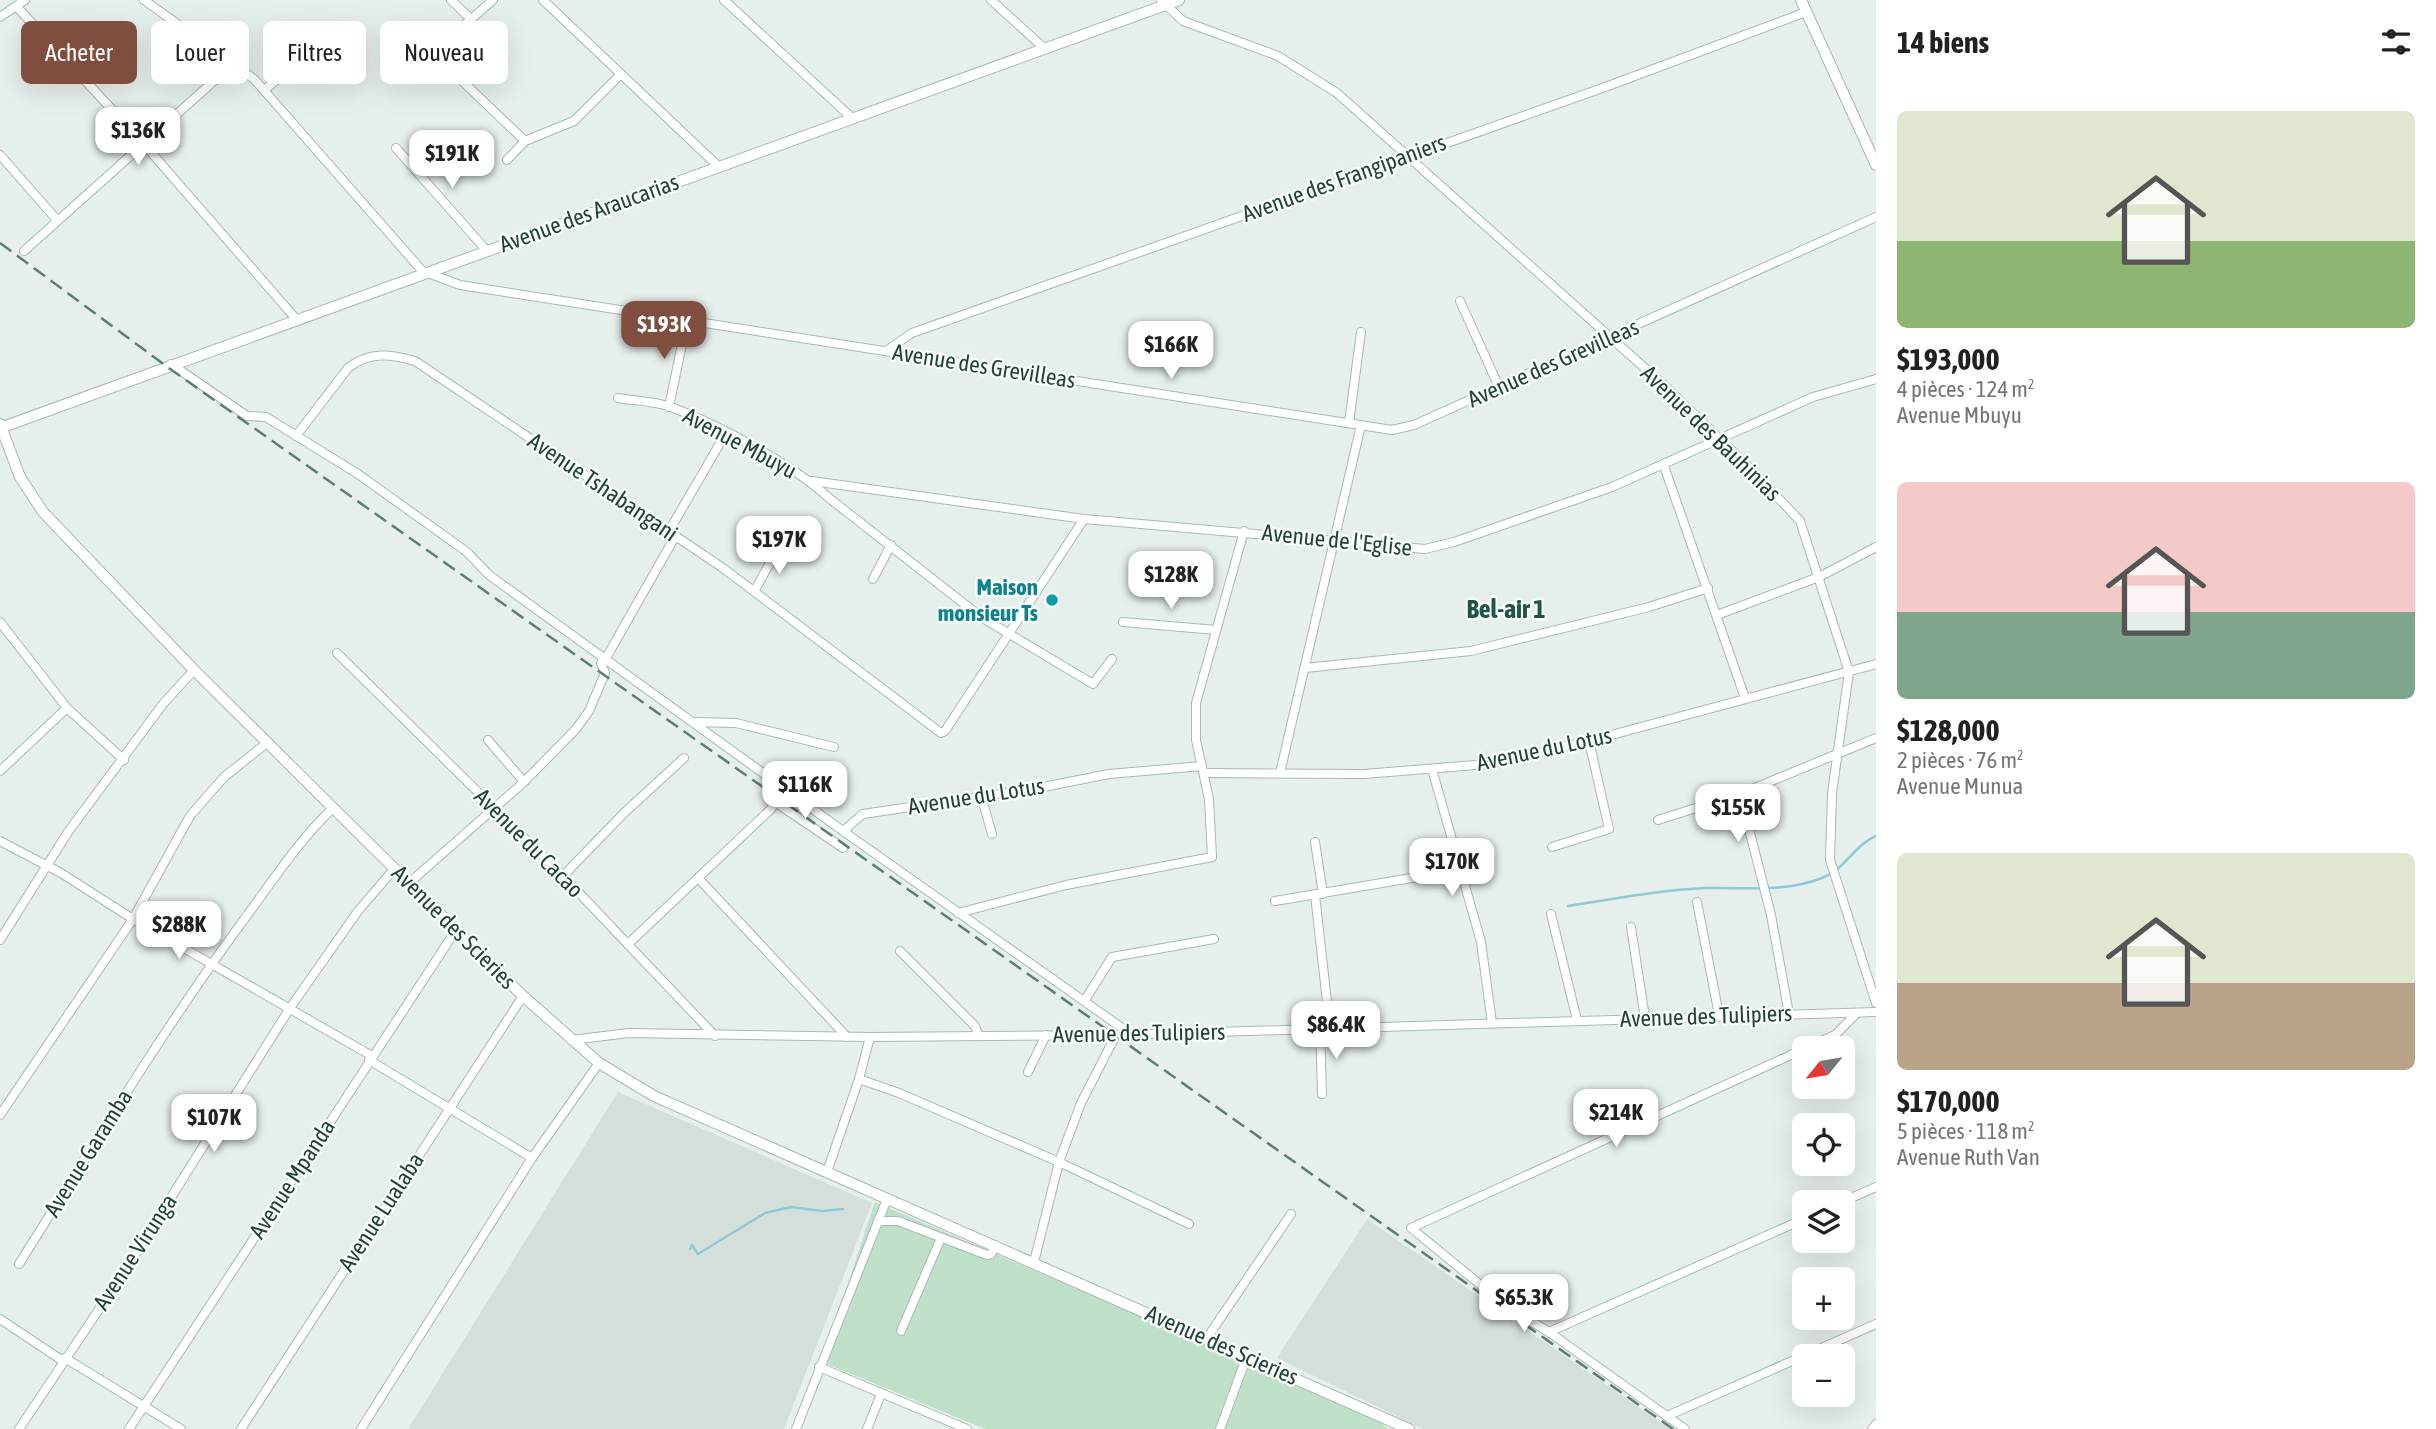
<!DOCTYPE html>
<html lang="fr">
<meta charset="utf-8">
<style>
:root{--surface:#fff;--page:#f6f6f6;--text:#202124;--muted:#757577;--accent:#7f4e3f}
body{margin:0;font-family:"Asap Condensed",sans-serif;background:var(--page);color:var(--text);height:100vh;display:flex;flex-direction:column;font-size:26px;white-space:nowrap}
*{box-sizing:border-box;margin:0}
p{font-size:23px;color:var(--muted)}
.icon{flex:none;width:38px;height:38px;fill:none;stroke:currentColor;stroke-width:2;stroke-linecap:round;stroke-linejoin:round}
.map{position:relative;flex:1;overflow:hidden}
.details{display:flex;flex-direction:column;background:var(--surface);width:560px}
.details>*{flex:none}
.hud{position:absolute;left:21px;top:21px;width:665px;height:63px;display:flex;gap:14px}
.needle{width:46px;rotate:240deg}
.fabs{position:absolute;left:1792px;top:1036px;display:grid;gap:14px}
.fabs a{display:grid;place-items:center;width:63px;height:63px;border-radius:10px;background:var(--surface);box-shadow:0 7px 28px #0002;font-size:35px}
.price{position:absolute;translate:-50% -60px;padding:0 16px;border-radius:14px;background:#fff;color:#222;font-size:23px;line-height:46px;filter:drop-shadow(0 2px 4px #0008)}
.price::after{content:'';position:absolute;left:50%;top:42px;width:21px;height:16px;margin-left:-10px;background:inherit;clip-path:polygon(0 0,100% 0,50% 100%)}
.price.on{background:var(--accent);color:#fff}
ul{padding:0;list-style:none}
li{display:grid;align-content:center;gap:14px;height:371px;padding:0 21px}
li span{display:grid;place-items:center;height:217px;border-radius:10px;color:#555}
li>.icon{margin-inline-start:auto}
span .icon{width:126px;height:126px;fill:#fffc;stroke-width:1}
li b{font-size:30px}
h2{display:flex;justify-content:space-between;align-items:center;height:84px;padding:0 21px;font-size:30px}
.chip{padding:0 24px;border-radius:10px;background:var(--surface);box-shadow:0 7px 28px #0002;font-size:24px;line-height:63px}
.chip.on{background:var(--accent);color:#fff}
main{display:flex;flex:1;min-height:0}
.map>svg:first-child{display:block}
.built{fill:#d4dfda}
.green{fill:#bfe0c8}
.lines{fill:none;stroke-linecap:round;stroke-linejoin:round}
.stream{stroke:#8ec9d4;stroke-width:2.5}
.minor-casing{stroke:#a8b8b2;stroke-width:10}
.tertiary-casing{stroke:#a8b8b2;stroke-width:12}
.minor{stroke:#fff;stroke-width:8}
.tertiary{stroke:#fff;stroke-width:10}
.rail{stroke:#5f7d75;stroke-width:2.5;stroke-dasharray:14 7;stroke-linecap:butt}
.culture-dot{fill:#0f9aa8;stroke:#f7fbf9;stroke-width:2.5}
.labels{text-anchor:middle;stroke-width:5;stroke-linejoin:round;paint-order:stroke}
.street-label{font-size:23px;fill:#24423a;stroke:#f7fbf9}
.culture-label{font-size:23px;font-weight:bold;fill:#0d838f;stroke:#f7fbf9;text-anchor:end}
.quarter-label{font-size:26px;font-weight:bold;fill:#1f5548;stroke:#f7fbf9}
</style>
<main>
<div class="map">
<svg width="1876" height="1429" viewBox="0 0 1876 1429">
<rect width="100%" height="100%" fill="#e6efeb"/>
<!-- built -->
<g class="built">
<path d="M 618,1092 L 872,1203 L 784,1429 L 408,1429 Z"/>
<path d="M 1367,1219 L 1670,1429 L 1423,1429 L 1277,1358 Z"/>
</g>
<!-- green -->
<path class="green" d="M 875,1202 L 1372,1416 L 1388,1429 L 985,1429 L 822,1362 Z"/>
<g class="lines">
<!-- stream -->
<g class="stream">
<path d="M 1568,906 C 1613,899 1660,890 1706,888 C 1745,887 1784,893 1822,878 C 1845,870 1853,846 1876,836"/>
<path d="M 690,1249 L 692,1245 L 698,1254 L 765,1213 L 791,1207 L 822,1211 L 843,1209"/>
</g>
<!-- minor casing -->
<g class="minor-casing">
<g id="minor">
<path d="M 144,0 L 254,79 L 425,274"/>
<path d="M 451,0 L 471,19"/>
<path d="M 493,0 L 440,46 L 435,55 L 525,141 L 574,121 L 620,75"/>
<path d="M 543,0 L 718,166"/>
<path d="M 724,0 L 852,118"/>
<path d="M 991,0 L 1045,49"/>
<path d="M 1161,0 L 1183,21 L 1278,56 L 1337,93 L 1666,387 L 1750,468 L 1800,521 L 1849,672 L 1832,793 L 1830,860 L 1876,1003"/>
<path d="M 16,6 L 143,143 L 296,319"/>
<path d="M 0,17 L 25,0"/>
<path d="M 265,89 L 341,30"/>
<path d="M 396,148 L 487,251"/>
<path d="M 0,155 L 57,220"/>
<path d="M 507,160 L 525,141"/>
<path d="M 416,171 L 440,149"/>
<path d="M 24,251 L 234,63"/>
<path d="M 428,273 L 460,285 L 1392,430 L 1414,425 L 1876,217"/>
<path d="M 1460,301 L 1499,387"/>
<path d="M 886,351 L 912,333 L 1608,86 L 1806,12"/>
<path d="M 171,364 L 247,416 L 266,417 L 358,474 L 467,552 L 489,575 L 843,831 L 1132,1035"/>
<path d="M 618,398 C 635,401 655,401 671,407 C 719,425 792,464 829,498 L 981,617 L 1093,684 L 1112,659"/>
<path d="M 669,407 L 687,320"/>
<path d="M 1349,423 L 1361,332"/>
<path d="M 296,436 L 348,368 C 369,351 391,354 415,361 L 723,568 L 941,733 L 945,731 L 1084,519"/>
<path d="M 1664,466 L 1745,698"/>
<path d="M 812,481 L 1084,519 L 1425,549 L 1454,542 L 1612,487 L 1813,397 L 1876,379"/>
<path d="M 669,531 L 726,433"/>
<path d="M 873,579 L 891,545"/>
<path d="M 755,590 L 778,548"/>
<path d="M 1717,615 L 1819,577 L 1876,547"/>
<path d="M 0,622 L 67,708 L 124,760"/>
<path d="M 1123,622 L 1216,630"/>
<path d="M 337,653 L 563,876 L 715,1036"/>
<path d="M 606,658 L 676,535"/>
<path d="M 1305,668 L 1471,651 L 1649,607 L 1708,588"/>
<path d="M 693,722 L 736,723 L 834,747"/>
<path d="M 488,740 L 524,782"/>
<path d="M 1432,769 L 1481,942 L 1492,1023"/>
<path d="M 0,771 L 67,708"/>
<path d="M 1204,773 L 1364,774 L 1488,764 L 1589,741 L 1876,664"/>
<path d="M 1280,773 L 1361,425"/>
<path d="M 1740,794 L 1771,915 L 1789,1014"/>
<path d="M 981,795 L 992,834"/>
<path d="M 775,802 L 843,848"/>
<path d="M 1658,820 L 1740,794 L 1876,738"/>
<path d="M 843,831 L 863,814 L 1033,789 L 1109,774 L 1202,766"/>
<path d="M 0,841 L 61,873 L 133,919 L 372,1056"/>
<path d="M 1315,842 L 1323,894"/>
<path d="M 1552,847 L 1609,829 L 1589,741"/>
<path d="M 563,876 L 624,813 L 684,758"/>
<path d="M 698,878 L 847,1037"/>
<path d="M 409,883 L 524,782 L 576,729 L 589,711 L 605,673 L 601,663 L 604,657"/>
<path d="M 1315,895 L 1330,1028"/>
<path d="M 1275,901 L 1459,870"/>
<path d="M 1697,902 L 1719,1015"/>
<path d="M 958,913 L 1066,885 L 1212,857 L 1209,799 L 1196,740 L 1196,703 L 1244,531"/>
<path d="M 1551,914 L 1577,1020"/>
<path d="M 1631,927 L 1645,1018"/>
<path d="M 0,940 L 68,832 L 163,704 L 194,670"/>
<path d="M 628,944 L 771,809 L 783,787"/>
<path d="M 900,951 L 975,1026 L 979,1036"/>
<path d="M 1085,1000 L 1112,957 L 1214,939"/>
<path d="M 1320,1028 L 1322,1094"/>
<path d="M 571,1040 L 629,1033 L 870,1037 L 1118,1035 L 1876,1012"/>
<path d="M 1805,1048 L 1835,1035 L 1857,1013"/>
<path d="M 369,1060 L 532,1158"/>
<path d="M 1028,1072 L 1046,1035"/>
<path d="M 859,1079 L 899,1093 L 1059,1162 L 1189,1224"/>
<path d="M 0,1115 L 133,919 L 190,816 L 224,777 L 268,742"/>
<path d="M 827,1172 L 859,1079 L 870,1037"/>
<path d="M 1842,1202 L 1876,1187"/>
<path d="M 878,1221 L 898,1221 L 987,1255 L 991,1254 L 996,1245"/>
<path d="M 1034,1262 L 1059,1162 L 1081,1103 L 1116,1035"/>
<path d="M 19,1264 C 91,1150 160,1034 240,925 C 270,885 297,842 333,808"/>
<path d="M 0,1319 L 63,1361"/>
<path d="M 901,1331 L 941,1238"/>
<path d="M 1549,1332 L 1804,1219"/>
<path d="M 1207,1338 L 1291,1214"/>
<path d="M 65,1358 L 181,1429"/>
<path d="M 819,1367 L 967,1429"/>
<path d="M 1667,1416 L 1876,1324"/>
<path d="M 19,1429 L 128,1266 L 290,1008 L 358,911 L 395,868"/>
<path d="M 129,1429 L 456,930"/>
<path d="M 241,1429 L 523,996"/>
<path d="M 361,1429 L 532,1158 L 599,1063"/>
<path d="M 796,1429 L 887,1199"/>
<path d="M 867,1429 L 881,1394"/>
<path d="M 1220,1429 L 1247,1356"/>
<path d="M 1685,1429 L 1549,1332 L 1510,1309 L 1411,1228 L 1804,1049"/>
<path d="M 1872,1429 L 1876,1424"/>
</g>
</g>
<!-- tertiary casing -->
<g class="tertiary-casing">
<g id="tertiary">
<path d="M 1801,0 L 1876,165"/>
<path d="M 0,424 L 20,477 L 43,512 L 194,670 L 523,996 L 599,1063 L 654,1096 L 1409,1429"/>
<path d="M 0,428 L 1179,0"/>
</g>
</g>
<!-- minor -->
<use href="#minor" class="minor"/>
<!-- tertiary -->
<use href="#tertiary" class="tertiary"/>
<!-- rail -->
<path class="rail" d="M 0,243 L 166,366 L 1673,1429"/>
</g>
<!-- markers -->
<circle class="culture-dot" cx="1052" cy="600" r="7"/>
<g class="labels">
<!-- street labels -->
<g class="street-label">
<text transform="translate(1344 178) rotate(-20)" y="8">Avenue des Frangipaniers</text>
<text transform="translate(589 213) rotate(-20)" y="8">Avenue des Araucarias</text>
<text transform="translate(1553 363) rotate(-24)" y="8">Avenue des Grevilleas</text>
<text transform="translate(984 366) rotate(9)" y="8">Avenue des Grevilleas</text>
<text transform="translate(1711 433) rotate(44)" y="8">Avenue des Bauhinias</text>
<text transform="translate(740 443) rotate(28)" y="8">Avenue Mbuyu</text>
<text transform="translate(603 487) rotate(34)" y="8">Avenue Tshabangani</text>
<text transform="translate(1337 540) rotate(6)" y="8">Avenue de l'Eglise</text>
<text transform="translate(1544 749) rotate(-12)" y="8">Avenue du Lotus</text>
<text transform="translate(976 796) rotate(-9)" y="8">Avenue du Lotus</text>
<text transform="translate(529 843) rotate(45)" y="8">Avenue du Cacao</text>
<text transform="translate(454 927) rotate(45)" y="8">Avenue des Scieries</text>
<text transform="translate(1706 1016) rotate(-2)" y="8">Avenue des Tulipiers</text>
<text transform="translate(1139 1033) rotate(-1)" y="8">Avenue des Tulipiers</text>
<text transform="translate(88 1153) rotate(-58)" y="8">Avenue Garamba</text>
<text transform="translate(292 1179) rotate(-57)" y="8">Avenue Mpanda</text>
<text transform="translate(381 1212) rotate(-57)" y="8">Avenue Lualaba</text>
<text transform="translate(135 1252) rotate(-57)" y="8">Avenue Virunga</text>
<text transform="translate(1222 1345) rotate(24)" y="8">Avenue des Scieries</text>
</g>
<!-- culture labels -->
<g class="culture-label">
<text x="1038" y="595">Maison<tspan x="1038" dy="26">monsieur Ts</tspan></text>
</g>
<!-- quarter labels -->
<g class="quarter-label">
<text x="1506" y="618">Bel-air 1</text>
</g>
</g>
</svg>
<div class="fabs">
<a><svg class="needle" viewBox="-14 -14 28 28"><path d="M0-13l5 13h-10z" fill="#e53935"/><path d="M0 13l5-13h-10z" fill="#757577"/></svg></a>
<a><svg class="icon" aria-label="locate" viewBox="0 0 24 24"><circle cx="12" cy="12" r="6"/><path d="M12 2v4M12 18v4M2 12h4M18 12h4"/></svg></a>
<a><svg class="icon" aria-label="layers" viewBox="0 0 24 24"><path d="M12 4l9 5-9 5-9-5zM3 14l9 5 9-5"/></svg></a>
<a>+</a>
<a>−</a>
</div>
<b class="price" style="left:138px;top:167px">$136K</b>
<b class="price" style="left:452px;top:190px">$191K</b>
<b class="price on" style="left:664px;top:361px">$193K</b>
<b class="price" style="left:1171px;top:381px">$166K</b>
<b class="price" style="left:779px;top:576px">$197K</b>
<b class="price" style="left:1171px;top:611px">$128K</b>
<b class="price" style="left:805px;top:821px">$116K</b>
<b class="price" style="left:1738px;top:844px">$155K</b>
<b class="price" style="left:1452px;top:898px">$170K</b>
<b class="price" style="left:179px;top:961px">$288K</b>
<b class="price" style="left:1336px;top:1061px">$86.4K</b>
<b class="price" style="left:1616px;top:1149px">$214K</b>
<b class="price" style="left:214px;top:1154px">$107K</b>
<b class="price" style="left:1524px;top:1334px">$65.3K</b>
<div class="hud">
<a class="chip on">Acheter</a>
<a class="chip">Louer</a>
<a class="chip">Filtres</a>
<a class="chip">Nouveau</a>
</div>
</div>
<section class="details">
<h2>14 biens<svg class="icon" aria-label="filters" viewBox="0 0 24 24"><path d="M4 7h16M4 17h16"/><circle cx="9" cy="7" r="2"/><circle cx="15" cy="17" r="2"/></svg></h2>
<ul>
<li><span style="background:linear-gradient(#dfe7d0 60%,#8fb573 0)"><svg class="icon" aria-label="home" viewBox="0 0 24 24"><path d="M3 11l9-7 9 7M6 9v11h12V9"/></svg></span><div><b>$193,000</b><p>4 pièces · 124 m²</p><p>Avenue Mbuyu</p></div></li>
<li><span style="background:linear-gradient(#f6c9c9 60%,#7fa58c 0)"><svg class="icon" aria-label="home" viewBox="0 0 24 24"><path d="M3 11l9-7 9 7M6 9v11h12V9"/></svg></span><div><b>$128,000</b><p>2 pièces · 76 m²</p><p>Avenue Munua</p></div></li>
<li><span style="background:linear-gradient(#dfe7d0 60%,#b9a48a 0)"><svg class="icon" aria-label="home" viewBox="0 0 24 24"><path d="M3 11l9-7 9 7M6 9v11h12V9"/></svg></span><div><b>$170,000</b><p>5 pièces · 118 m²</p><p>Avenue Ruth Van</p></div></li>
</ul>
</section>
</main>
